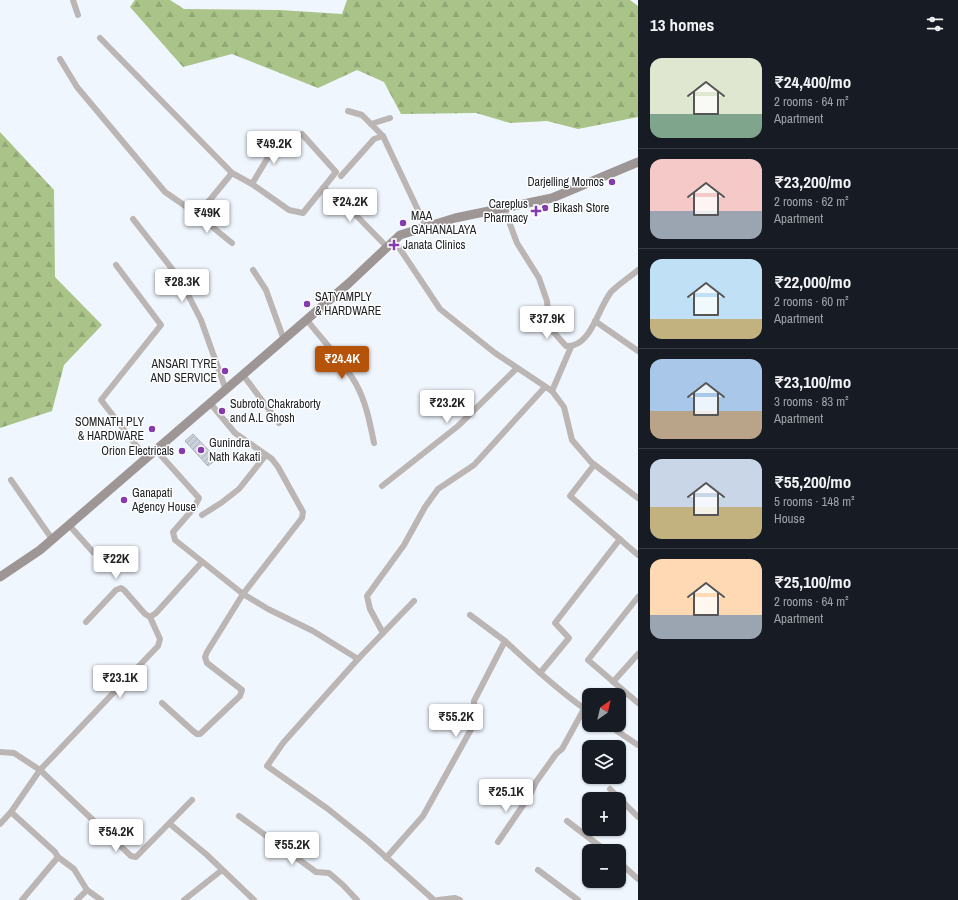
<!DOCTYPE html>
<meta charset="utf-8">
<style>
:root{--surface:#171b24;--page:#20242c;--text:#f1f3f6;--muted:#9ea1a6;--line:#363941;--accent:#b45309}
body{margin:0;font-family:"Archivo Narrow",sans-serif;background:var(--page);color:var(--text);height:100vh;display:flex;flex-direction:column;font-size:15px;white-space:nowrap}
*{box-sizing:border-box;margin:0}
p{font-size:13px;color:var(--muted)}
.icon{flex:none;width:22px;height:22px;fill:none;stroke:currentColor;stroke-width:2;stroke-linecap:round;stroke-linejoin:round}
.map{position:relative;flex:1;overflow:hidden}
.panel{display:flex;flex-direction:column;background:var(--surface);width:320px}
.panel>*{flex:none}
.needle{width:26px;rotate:34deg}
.tools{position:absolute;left:582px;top:688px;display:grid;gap:8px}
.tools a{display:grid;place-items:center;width:44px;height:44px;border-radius:8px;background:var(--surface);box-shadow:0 1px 3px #0004;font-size:20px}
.price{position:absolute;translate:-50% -34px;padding:0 9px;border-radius:4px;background:#fff;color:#222;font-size:13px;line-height:26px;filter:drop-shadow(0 1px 2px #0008)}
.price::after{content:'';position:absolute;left:50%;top:24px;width:12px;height:9px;margin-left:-6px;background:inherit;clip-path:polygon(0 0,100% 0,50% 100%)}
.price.current{background:var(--accent);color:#fff}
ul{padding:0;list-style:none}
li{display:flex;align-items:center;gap:12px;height:100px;padding:0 12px}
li+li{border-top:1px solid var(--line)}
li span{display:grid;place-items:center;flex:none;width:112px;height:80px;border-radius:12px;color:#555}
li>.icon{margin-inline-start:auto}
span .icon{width:48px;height:48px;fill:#fffc;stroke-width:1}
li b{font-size:17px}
h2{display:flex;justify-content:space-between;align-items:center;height:48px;padding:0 12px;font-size:17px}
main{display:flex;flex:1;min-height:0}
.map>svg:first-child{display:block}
.forest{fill:url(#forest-firs)}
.building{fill:url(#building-hatch);stroke:#abb1bb}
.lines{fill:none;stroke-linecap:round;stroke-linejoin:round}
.street{stroke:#bbb5b4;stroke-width:6}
.secondary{stroke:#9e9595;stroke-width:9}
.poi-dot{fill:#853bad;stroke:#fff;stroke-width:1.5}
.labels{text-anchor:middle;stroke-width:3;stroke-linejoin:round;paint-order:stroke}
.poi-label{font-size:12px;fill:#212427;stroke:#fff;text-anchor:start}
</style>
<main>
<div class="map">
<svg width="638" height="900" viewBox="0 0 638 900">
<defs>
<pattern id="forest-firs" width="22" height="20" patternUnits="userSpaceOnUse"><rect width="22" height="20" fill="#a9c388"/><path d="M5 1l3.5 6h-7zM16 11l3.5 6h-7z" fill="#91a775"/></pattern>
<pattern id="building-hatch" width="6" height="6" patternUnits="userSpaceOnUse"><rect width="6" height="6" fill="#cad1da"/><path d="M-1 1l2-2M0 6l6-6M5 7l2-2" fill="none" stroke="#adb3bb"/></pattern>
</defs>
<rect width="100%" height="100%" fill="#f0f6fe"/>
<!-- forest -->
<g class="forest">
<path d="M 135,0 L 170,0 L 184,9 L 280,10 L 342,14 L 347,0 L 630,0 L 638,6 L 638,117 L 578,129 L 547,121 L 510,123 L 476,113 L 401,114 L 384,82 L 357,70 L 318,88 L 232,54 L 183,67 L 130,7 Z"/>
<path d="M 0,132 L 54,190 L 55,277 L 102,325 L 64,365 L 52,411 L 0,428 Z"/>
</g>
<!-- building -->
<path class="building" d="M 193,434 L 217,459 L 208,466 L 185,441 Z"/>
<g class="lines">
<!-- street -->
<g class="street">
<path d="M 73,0 L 78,15"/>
<path d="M 100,38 L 232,173"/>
<path d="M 60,59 L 77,87 L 165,192 L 194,212 L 209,201 L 232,173 L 252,184 L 289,210 L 303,213 L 336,172 L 302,134"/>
<path d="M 348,111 L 362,115 L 371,124"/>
<path d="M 383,136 L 371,124 L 390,118"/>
<path d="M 341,176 L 374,139 L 383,136 L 426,227"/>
<path d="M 252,184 L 273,149 L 284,138"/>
<path d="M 323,188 L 348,207 L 387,247"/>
<path d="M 504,208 L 517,243 L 539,278 L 547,301 L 549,327 L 566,346 C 591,348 598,308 611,292 C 619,284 630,277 638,270"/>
<path d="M 194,212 L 232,243"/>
<path d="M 133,219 L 180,279 L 201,320 L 226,390"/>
<path d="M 394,240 L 440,309 L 495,353 L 552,391 L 564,407 L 572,440 L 591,462 L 638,498"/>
<path d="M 116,265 L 161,325 L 101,400 L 146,458"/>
<path d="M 253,270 L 266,290 L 284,340"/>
<path d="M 307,320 C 323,341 343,361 356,384 C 366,402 370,423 374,443"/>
<path d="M 595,321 L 638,351"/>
<path d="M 243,375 L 279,423"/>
<path d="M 552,391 L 571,347"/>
<path d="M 156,450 L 199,498 L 194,508 L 173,532 L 175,540 L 243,594 L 268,609 L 313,631 L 358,659 L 414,601"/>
<path d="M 594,465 L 570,496 L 638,555"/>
<path d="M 11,480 L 52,539"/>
<path d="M 382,486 L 458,426 L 517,368"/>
<path d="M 202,515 L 221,503 L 239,489 L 266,455"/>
<path d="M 69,525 L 93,552"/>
<path d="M 638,597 L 588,660 L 638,703"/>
<path d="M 150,617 L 156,613 L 202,562"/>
<path d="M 383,633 L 370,609 L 367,596 L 404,545 L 425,507 L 438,489 L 474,465 L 545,387"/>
<path d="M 505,641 C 532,666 559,691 589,712"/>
<path d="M 358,659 L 283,743 L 267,766 L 328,809 L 369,842 L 434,900"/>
<path d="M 540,673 L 569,638 L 555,623 L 620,539"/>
<path d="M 613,682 L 638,654"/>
<path d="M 162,703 L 193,731 L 197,734 L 200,734 L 240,696 L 242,690 L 207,663 L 205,657 L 207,652 L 243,594 L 302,518 L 303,512 L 278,467 L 272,459 L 235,433 L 210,403"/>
<path d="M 608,725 L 638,745"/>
<path d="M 0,752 L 14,753 L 40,770 L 131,856 L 136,857 L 192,800"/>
<path d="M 610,789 L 638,817"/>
<path d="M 11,812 L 55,852 L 58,857 L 74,869 L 87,890 L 101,900"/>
<path d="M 239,816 L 316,872 L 329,873 L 343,885 L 357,900"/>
<path d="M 567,821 L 606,851"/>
<path d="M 0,824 L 11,812 L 40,770 L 158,646 L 160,639 L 150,617 L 145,614 L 124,590 L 121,588 L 116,590 L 86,622"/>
<path d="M 170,824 L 207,855 L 254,900"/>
<path d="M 498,842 L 530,795 L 536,782 L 556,754 L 562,749 L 584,709"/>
<path d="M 386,858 L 423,816 L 474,724 L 474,701 L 505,641 L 470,615"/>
<path d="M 619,862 L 638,879"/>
<path d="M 538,870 L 578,900"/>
<path d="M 22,900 L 58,857"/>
<path d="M 77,900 L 87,890"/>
<path d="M 184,900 L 222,870"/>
<path d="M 438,900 L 455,898 L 460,900"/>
</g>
<!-- secondary -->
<path class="secondary" d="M 0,577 L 40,550 L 349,283 L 400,235 L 455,218 L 552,198 L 638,162"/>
</g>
<!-- markers -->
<g class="poi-dot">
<circle cx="612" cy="182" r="4"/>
<circle cx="545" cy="208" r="4"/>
<path d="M534 205h4v4h4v4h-4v4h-4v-4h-4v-4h4z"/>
<circle cx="403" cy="223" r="4"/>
<path d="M392 239h4v4h4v4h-4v4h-4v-4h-4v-4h4z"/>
<circle cx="307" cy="304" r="4"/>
<circle cx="225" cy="371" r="4"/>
<circle cx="222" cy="411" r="4"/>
<circle cx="152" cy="429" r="4"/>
<circle cx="201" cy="450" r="4"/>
<circle cx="182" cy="451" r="4"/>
<circle cx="124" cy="500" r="4"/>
</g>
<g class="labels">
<!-- poi labels -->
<g class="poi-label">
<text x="604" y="186" text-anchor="end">Darjelling Momos</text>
<text x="528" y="208" text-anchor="end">Careplus<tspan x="528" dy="14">Pharmacy</tspan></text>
<text x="553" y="212">Bikash Store</text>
<text x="411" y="220">MAA<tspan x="411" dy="14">GAHANALAYA</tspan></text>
<text x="403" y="249">Janata Clinics</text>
<text x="315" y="301">SATYAMPLY<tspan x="315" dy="14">&amp; HARDWARE</tspan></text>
<text x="217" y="368" text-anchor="end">ANSARI TYRE<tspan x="217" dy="14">AND SERVICE</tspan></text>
<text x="230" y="408">Subroto Chakraborty<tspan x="230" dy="14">and A.L Ghosh</tspan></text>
<text x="144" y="426" text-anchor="end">SOMNATH PLY<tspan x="144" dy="14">&amp; HARDWARE</tspan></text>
<text x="209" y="447">Gunindra<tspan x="209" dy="14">Nath Kakati</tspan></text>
<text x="174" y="455" text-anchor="end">Orion Electricals</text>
<text x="132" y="497">Ganapati<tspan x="132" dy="14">Agency House</tspan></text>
</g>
</g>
</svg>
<div class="tools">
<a><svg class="needle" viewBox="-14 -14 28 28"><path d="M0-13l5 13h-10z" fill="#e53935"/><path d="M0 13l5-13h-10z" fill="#9ea1a6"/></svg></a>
<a><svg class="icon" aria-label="layers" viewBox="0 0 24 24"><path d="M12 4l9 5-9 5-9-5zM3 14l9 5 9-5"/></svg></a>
<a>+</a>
<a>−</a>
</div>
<b class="price" style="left:274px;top:165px">₹49.2K</b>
<b class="price" style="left:350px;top:223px">₹24.2K</b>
<b class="price" style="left:207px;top:234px">₹49K</b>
<b class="price" style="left:182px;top:303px">₹28.3K</b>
<b class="price" style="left:547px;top:340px">₹37.9K</b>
<b class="price current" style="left:342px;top:380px">₹24.4K</b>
<b class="price" style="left:447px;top:424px">₹23.2K</b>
<b class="price" style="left:116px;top:580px">₹22K</b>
<b class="price" style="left:120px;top:699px">₹23.1K</b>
<b class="price" style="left:456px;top:738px">₹55.2K</b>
<b class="price" style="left:506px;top:813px">₹25.1K</b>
<b class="price" style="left:116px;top:853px">₹54.2K</b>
<b class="price" style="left:292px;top:866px">₹55.2K</b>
</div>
<section class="panel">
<h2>13 homes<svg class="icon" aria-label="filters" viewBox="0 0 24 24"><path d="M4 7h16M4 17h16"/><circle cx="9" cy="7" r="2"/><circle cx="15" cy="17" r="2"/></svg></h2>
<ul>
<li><span style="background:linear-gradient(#dfe7d0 70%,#7fa58c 0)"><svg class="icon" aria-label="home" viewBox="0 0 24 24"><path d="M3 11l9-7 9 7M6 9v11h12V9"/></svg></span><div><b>₹24,400/mo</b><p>2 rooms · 64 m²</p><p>Apartment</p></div></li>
<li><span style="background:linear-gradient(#f6c9c9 65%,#9aa5b1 0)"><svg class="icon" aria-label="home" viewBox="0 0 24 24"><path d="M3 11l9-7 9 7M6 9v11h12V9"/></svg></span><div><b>₹23,200/mo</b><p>2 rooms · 62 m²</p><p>Apartment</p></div></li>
<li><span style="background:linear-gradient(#bfe0f5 75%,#c2b280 0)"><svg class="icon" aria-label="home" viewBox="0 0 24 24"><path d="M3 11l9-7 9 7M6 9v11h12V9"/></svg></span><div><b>₹22,000/mo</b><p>2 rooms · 60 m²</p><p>Apartment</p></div></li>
<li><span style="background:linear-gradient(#a9c7e8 65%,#b9a48a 0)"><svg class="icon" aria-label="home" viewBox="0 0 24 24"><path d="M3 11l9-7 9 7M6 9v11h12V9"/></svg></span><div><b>₹23,100/mo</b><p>3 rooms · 83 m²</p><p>Apartment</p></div></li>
<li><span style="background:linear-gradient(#c9d6e8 60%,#c2b280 0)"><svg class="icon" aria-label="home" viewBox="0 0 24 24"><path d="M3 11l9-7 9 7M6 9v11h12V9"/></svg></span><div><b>₹55,200/mo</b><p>5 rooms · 148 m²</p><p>House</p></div></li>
<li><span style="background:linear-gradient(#ffd9b3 70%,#9aa5b1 0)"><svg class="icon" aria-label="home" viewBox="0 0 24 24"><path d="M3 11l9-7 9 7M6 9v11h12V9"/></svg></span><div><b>₹25,100/mo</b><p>2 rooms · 64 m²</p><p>Apartment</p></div></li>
</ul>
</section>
</main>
